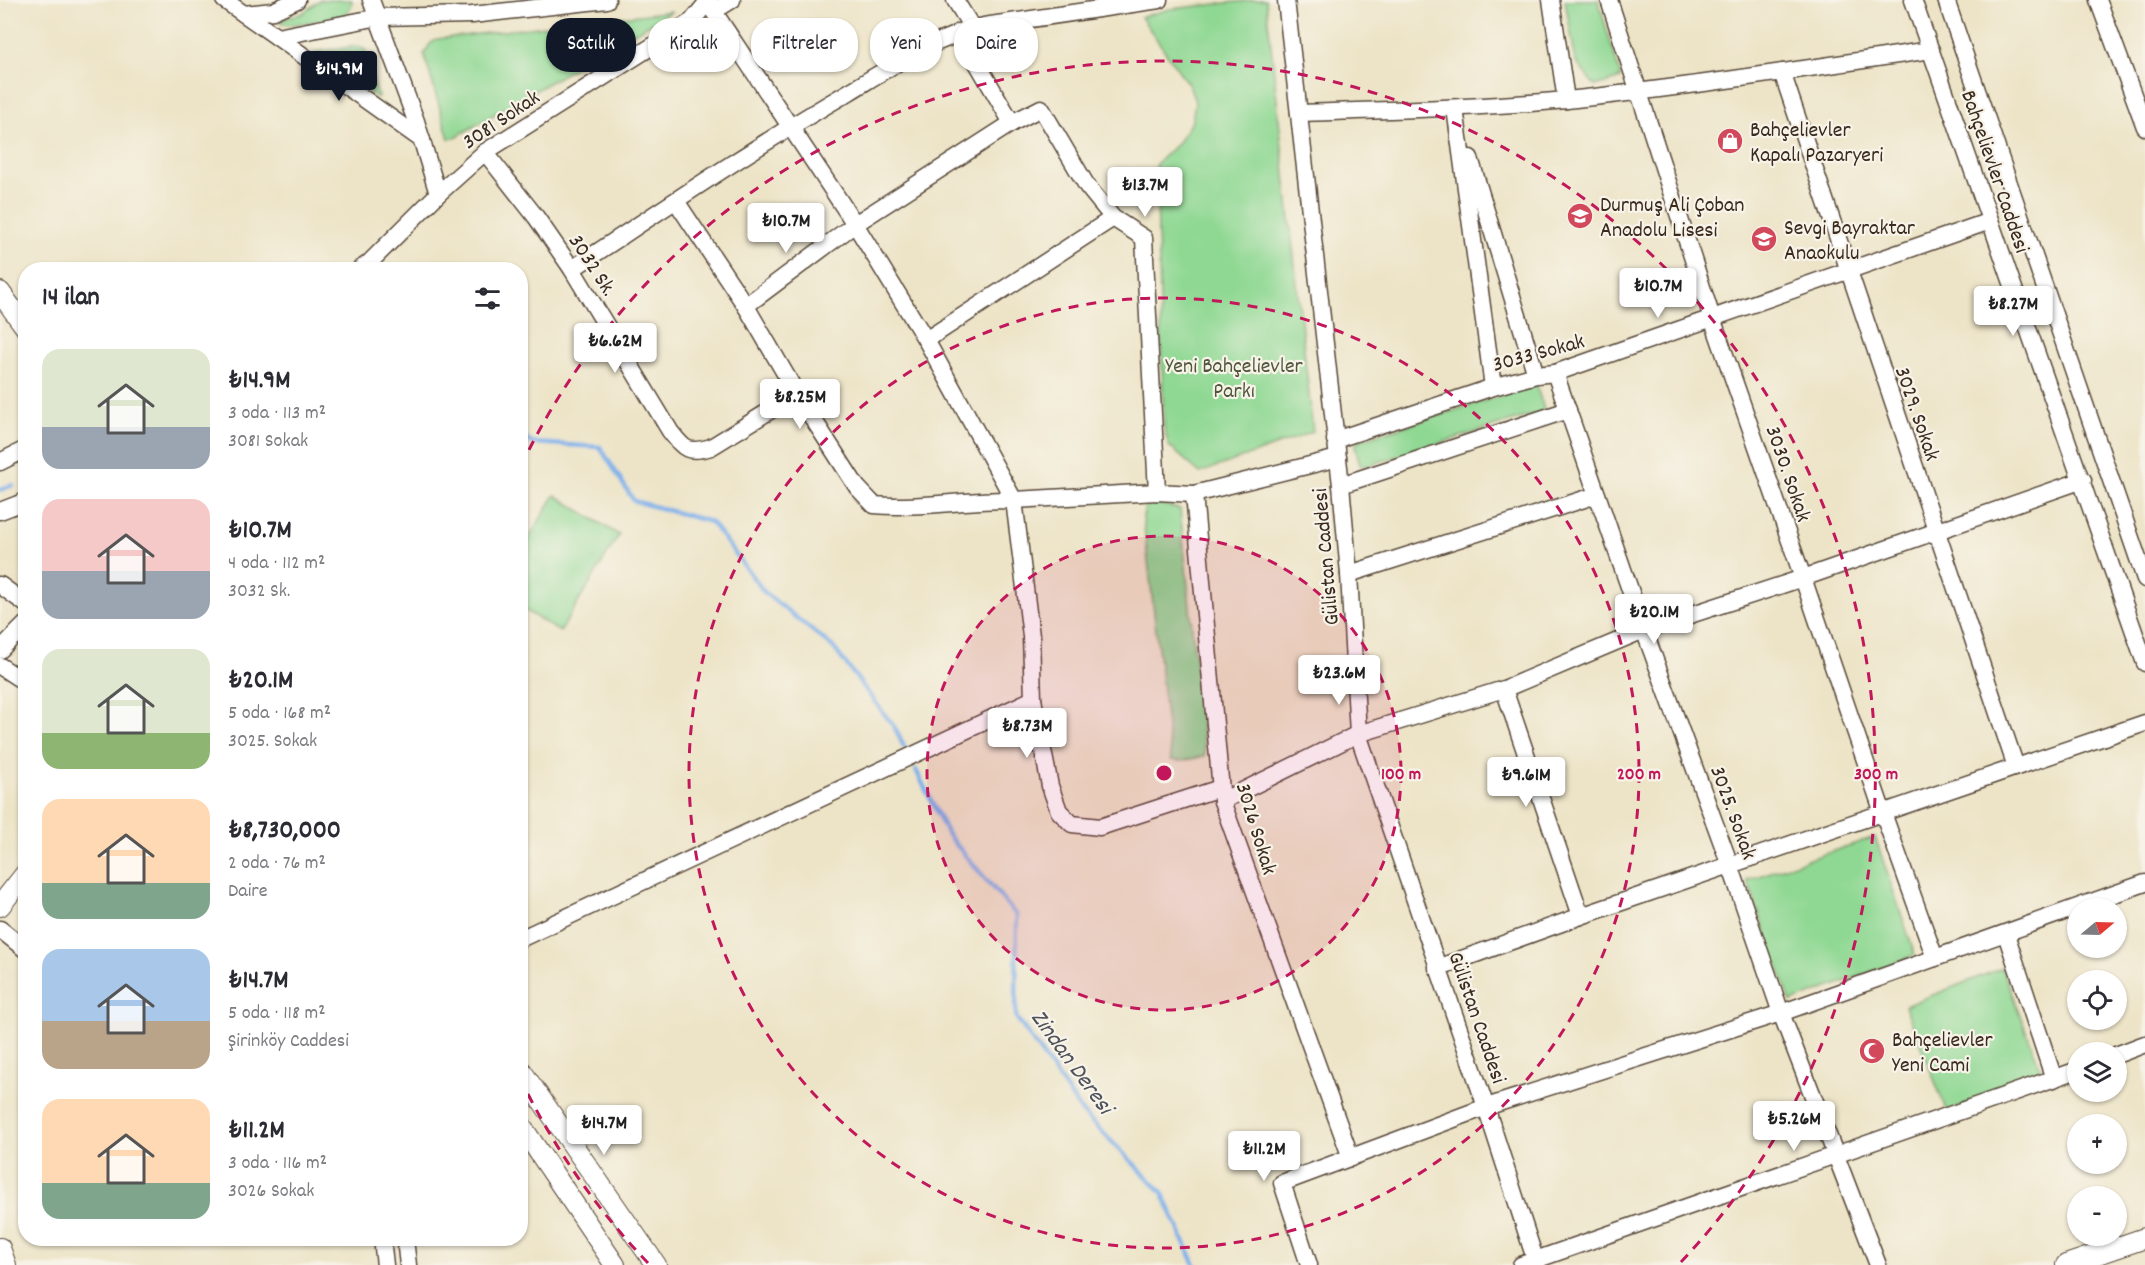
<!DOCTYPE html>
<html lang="tr">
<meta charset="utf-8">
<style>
:root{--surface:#fff;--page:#f7f7f7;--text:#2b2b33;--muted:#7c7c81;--accent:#111827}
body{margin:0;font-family:Dekko,sans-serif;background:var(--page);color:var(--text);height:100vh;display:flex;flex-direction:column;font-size:22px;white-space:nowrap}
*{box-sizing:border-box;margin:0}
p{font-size:20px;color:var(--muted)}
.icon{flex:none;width:33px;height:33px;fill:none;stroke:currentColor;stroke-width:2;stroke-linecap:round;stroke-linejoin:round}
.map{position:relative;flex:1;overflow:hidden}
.drawer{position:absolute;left:18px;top:262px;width:510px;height:984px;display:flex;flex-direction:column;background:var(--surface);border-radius:24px;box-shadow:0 2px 4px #0004}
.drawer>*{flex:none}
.banner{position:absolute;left:546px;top:18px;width:570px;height:54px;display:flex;gap:12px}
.needle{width:39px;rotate:71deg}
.controls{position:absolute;left:2067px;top:898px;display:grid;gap:12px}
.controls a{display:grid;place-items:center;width:60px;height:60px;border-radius:50%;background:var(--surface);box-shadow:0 2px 4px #0004;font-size:30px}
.price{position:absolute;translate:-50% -51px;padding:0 14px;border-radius:6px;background:#fff;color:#222;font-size:20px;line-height:39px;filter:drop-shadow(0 2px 3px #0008)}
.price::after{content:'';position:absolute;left:50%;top:36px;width:18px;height:14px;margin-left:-9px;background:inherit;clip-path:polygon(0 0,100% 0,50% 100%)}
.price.active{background:var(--accent);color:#fff}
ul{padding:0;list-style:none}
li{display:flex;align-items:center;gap:18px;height:150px;padding:0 24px}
li span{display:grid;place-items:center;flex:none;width:168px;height:120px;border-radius:18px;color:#555}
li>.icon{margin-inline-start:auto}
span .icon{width:72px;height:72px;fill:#fffc;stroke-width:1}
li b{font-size:26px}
h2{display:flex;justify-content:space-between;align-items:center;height:72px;padding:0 24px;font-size:26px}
.tag{padding:0 21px;border-radius:24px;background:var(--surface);box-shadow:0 2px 4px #0004;font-size:21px;line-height:54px}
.tag.active{background:var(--accent);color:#fff}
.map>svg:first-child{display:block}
.green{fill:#8fd893;stroke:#658158;stroke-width:1.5}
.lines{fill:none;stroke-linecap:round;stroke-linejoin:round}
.stream{stroke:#7eb0ea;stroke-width:4.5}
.minor-casing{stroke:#564637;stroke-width:19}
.major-casing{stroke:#564637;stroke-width:22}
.minor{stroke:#fff;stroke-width:16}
.major{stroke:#fff;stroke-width:20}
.ring{fill:none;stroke:#c2185b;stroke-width:3;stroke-dasharray:10 8}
.labels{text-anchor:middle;stroke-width:4.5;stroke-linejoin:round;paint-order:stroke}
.street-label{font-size:22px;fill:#3b2a1e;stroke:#f7f3e8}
.poi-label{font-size:22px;fill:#3b2a1e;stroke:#f7f3e8;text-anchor:start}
.park-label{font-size:22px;fill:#50563b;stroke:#f7f3e8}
.water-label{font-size:24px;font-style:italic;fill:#4f525b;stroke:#f7f3e8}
.centre{fill:#c2185b;stroke:#f7f3e8;stroke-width:3}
.ring-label{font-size:18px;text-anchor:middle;font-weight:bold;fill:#c2185b;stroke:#f7f3e8;stroke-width:4.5;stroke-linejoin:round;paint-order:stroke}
</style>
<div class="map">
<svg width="2145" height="1265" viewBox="0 0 2145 1265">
<rect width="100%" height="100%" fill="#f7f3e8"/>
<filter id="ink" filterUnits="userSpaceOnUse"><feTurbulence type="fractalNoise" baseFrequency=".0167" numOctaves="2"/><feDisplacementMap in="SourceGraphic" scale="12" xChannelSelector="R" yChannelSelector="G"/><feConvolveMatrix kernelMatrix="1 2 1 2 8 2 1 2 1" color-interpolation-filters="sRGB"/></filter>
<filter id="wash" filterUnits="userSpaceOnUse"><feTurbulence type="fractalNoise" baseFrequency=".008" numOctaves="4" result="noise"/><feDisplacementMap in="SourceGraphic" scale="24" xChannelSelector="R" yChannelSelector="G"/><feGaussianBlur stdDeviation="1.35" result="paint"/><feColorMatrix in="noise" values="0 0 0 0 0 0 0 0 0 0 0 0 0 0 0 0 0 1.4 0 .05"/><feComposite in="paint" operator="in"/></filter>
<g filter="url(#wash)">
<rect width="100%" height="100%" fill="#ede4c7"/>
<!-- green -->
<g class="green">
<path d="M 320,0 L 352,0 C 352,9 345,15 338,18 L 289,25 L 281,24 L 281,20 L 301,14 Z"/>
<path d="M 1255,0 L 1266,0 L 1313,432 L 1200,473 L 1169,446 L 1164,429 L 1156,164 L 1177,144 L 1192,121 L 1195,102 L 1190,87 L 1141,17 L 1170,9 Z"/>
<path d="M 1565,0 L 1598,0 L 1621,78 L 1595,86 L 1576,62 Z"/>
<path d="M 672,11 L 454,138 L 449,139 L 424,54 L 430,44 L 437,39 Z"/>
<path d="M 356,46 L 362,47 L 365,50 L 378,97 L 376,97 L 316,55 L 315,52 Z"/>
<path d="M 1536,385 L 1544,409 L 1541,412 L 1366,466 L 1360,465 L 1355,445 L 1360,440 Z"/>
<path d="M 555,495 L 619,535 L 560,632 L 520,607 L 521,551 Z"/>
<path d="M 1151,502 L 1180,509 L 1205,756 L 1182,761 L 1171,760 L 1143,517 L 1145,507 Z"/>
<path d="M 1875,837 L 1915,955 L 1791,1002 L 1747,880 Z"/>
<path d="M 2002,968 L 2043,1075 L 1947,1112 L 1905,1006 Z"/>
</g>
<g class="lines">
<!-- stream -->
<g class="stream">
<path d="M 520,435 L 532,443 L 600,447 L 634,501 L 711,522 L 765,593 L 833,647 L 895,728 L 904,747"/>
<path d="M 0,490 L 13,485"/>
<path d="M 916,770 L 948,835 L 1017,916 L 1016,1017 L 1083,1113 L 1162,1192 L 1195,1265"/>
</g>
</g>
</g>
<g filter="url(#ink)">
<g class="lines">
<!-- minor casing -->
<g class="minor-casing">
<g id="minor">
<path d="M 224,0 L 277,37 L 379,17 L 472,15 L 607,0"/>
<path d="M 371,0 L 416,121 L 438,194"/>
<path d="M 706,0 L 855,224 L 926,340 L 1014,500 L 1157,492 L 1194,494 L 1338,458"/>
<path d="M 955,0 L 973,29"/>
<path d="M 1286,0 L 1341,485 L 1349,574 L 1358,734 L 1486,1107 L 1537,1265"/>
<path d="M 1551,0 L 1566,100"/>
<path d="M 1609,0 L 1712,318 L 1803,578 L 1883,813 L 1935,958"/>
<path d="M 1913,0 L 2145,663"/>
<path d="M 1946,0 L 2145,579"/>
<path d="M 2098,0 L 2145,127"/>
<path d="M 714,11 L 732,0"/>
<path d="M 244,14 L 273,11 L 297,0"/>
<path d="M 959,32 L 1012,123 L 1041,108 L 1087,186 L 1113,218 L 1144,238 L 1157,492"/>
<path d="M 277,37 L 422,140"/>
<path d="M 1782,72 L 2016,767"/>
<path d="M 1455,108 L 1493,387"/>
<path d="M 1299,113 C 1388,110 1478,108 1567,100 C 1688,87 1810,68 1931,50"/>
<path d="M 485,152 L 536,217 L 572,269 L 670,431 C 684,449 687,454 711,447 L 797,394"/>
<path d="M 1470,158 L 1536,375"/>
<path d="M 676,201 L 747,308 L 797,394 L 857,487 L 874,505 C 919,509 967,499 1014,500 L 1031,636 L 1033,699 L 1050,786 L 1059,811 L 1072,824 L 1100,827 L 1220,788"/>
<path d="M 572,269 C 663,209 754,147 849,92 C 892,66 934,38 984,26 L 1159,0"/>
<path d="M 359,270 L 369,263 L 438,194 L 485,152 L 692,21 L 709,0"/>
<path d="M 747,308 L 748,304 L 855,224 L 1012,123"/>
<path d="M 926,340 L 1113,218"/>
<path d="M 1555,373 L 1644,630 L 1730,865 L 1781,1013 L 1878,1265"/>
<path d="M 1335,440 L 1493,387 L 1536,375 L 1555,373 L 1990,221"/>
<path d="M 0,462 L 26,449"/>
<path d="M 1341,485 L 1568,410"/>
<path d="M 1194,494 L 1222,801 L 1351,1158"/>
<path d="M 0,511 L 26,501"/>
<path d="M 1349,574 L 1597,495"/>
<path d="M 0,585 L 26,604"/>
<path d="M 0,650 L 26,624"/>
<path d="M 0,666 L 26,683"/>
<path d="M 1504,689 L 1581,916"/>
<path d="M 1222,801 L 1358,734 L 1504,689 L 1644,630 L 1803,578 L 2083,480"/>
<path d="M 0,929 L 26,950"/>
<path d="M 2006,934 L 2054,1079"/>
<path d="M 520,939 L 1033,699"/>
<path d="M 1437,968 L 1581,916 L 2145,723"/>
<path d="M 2116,1055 L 2145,1044"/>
<path d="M 382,1239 L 385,1265"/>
<path d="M 405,1239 L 408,1265"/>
<path d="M 1309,1265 L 1282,1183 L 1486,1107 L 1781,1013 L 2145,883"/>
<path d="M 1521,1265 L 2078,1070"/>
</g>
</g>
<!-- major casing -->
<g class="major-casing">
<g id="major">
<path d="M 0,292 L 26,328"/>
<path d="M 0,906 L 26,873"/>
<path d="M 520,1069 L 656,1265"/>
<path d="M 520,1124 L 615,1265"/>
<path d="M 0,1248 L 6,1265"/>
<path d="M 2066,1265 L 2145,1238"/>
</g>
</g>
<!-- minor -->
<use href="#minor" class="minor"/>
<!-- major -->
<use href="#major" class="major"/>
</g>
</g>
<!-- distance rings -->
<circle cx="1164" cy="773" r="237" fill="#c2185b" fill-opacity=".12"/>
<g class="ring">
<circle cx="1164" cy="773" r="237"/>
<circle cx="1164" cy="773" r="475"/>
<path d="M648 1263A712 712 0 0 1 521 1080M521 466A712 712 0 1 1 1680 1263"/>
</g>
<!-- icons -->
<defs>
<g id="shop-disc" transform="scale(1.35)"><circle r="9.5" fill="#d1495b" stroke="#f7f3e8"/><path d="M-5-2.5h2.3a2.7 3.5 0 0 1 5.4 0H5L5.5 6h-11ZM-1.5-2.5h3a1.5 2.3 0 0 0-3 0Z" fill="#fff"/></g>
<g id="school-disc" transform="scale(1.35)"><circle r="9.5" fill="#d1495b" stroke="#f7f3e8"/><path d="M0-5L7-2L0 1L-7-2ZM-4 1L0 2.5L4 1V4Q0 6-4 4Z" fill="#fff"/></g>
<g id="mosque-disc" transform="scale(1.35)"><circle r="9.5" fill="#d1495b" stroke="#f7f3e8"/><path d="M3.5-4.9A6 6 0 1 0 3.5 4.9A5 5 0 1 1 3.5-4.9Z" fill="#fff"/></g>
</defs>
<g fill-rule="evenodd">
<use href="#shop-disc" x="1730" y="141"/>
<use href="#school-disc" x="1580" y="216"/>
<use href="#school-disc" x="1764" y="239"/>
<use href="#mosque-disc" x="1872" y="1051"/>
</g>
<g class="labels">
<!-- street labels -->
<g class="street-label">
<text transform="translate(500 118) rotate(-34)" y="8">3081 Sokak</text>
<text transform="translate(1997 171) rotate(71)" y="8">Bahçelievler Caddesi</text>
<text transform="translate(594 264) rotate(57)" y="8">3032 Sk.</text>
<text transform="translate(1538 351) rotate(-15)" y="8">3033 Sokak</text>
<text transform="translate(1919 413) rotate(71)" y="8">3029. Sokak</text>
<text transform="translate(1790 473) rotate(71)" y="8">3030. Sokak</text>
<text transform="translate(1324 557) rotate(-95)" y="8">Gülistan Caddesi</text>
<text transform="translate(1735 812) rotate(70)" y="8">3025. Sokak</text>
<text transform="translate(1258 828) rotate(73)" y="8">3026 Sokak</text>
<text transform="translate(1479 1017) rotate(71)" y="8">Gülistan Caddesi</text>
</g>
<!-- poi labels -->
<g class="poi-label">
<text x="1750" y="136">Bahçelievler<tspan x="1750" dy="25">Kapalı Pazaryeri</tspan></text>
<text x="1600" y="211">Durmuş Ali Çoban<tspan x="1600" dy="25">Anadolu Lisesi</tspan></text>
<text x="1784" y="234">Sevgi Bayraktar<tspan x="1784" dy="25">Anaokulu</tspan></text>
<text x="1892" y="1046">Bahçelievler<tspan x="1892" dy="25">Yeni Cami</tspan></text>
</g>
<!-- park labels -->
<g class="park-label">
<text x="1234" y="372">Yeni Bahçelievler<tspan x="1234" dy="25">Parkı</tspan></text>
</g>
<!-- water labels -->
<g class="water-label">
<text transform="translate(1073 1061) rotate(54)" y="8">Zindan Deresi</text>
</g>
</g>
<circle cx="1164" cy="773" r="9" class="centre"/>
<g class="ring-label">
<text x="1401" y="779">100 m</text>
<text x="1639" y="779">200 m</text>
<text x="1876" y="779">300 m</text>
</g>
</svg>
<div class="controls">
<a><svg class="needle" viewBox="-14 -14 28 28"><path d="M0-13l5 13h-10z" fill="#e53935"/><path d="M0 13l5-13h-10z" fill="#7c7c81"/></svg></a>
<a><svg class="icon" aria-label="locate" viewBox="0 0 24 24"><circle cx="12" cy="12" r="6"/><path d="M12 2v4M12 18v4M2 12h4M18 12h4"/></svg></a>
<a><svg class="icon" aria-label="layers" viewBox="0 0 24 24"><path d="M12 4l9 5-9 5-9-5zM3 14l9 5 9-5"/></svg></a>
<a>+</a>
<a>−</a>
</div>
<b class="price active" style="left:339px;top:102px">₺14.9M</b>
<b class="price" style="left:1145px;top:218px">₺13.7M</b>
<b class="price" style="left:786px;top:254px">₺10.7M</b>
<b class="price" style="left:1658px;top:319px">₺10.7M</b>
<b class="price" style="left:2013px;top:337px">₺8.27M</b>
<b class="price" style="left:615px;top:374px">₺6.62M</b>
<b class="price" style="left:800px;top:430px">₺8.25M</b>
<b class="price" style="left:1654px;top:645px">₺20.1M</b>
<b class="price" style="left:1339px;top:706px">₺23.6M</b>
<b class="price" style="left:1027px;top:759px">₺8.73M</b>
<b class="price" style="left:1526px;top:808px">₺9.61M</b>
<b class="price" style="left:1794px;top:1152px">₺5.26M</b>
<b class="price" style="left:604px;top:1156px">₺14.7M</b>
<b class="price" style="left:1264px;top:1182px">₺11.2M</b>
<div class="banner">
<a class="tag active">Satılık</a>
<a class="tag">Kiralık</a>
<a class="tag">Filtreler</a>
<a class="tag">Yeni</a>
<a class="tag">Daire</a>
</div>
<section class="drawer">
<h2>14 ilan<svg class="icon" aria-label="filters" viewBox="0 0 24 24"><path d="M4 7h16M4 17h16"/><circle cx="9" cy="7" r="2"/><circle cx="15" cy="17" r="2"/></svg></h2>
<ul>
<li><span style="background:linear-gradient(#dfe7d0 65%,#9aa5b1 0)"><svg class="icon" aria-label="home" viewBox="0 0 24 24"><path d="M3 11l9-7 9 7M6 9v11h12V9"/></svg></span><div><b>₺14.9M</b><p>3 oda · 113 m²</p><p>3081 Sokak</p></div></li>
<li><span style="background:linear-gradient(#f6c9c9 60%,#9aa5b1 0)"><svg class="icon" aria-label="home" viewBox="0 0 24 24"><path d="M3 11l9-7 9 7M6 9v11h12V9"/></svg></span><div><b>₺10.7M</b><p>4 oda · 112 m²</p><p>3032 Sk.</p></div></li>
<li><span style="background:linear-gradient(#dfe7d0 70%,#8fb573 0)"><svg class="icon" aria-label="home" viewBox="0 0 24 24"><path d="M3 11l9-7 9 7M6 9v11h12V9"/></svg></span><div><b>₺20.1M</b><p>5 oda · 168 m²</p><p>3025. Sokak</p></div></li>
<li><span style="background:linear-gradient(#ffd9b3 70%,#7fa58c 0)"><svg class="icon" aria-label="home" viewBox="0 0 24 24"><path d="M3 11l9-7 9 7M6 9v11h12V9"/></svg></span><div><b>₺8,730,000</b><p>2 oda · 76 m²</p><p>Daire</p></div></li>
<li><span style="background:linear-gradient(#a9c7e8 60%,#b9a48a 0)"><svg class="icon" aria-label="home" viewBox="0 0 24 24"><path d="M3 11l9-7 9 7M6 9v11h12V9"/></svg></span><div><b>₺14.7M</b><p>5 oda · 118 m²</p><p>Şirinköy Caddesi</p></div></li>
<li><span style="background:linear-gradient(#ffd9b3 70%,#7fa58c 0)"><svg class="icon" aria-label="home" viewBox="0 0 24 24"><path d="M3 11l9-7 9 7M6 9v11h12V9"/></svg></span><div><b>₺11.2M</b><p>3 oda · 116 m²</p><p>3026 Sokak</p></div></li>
</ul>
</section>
</div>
